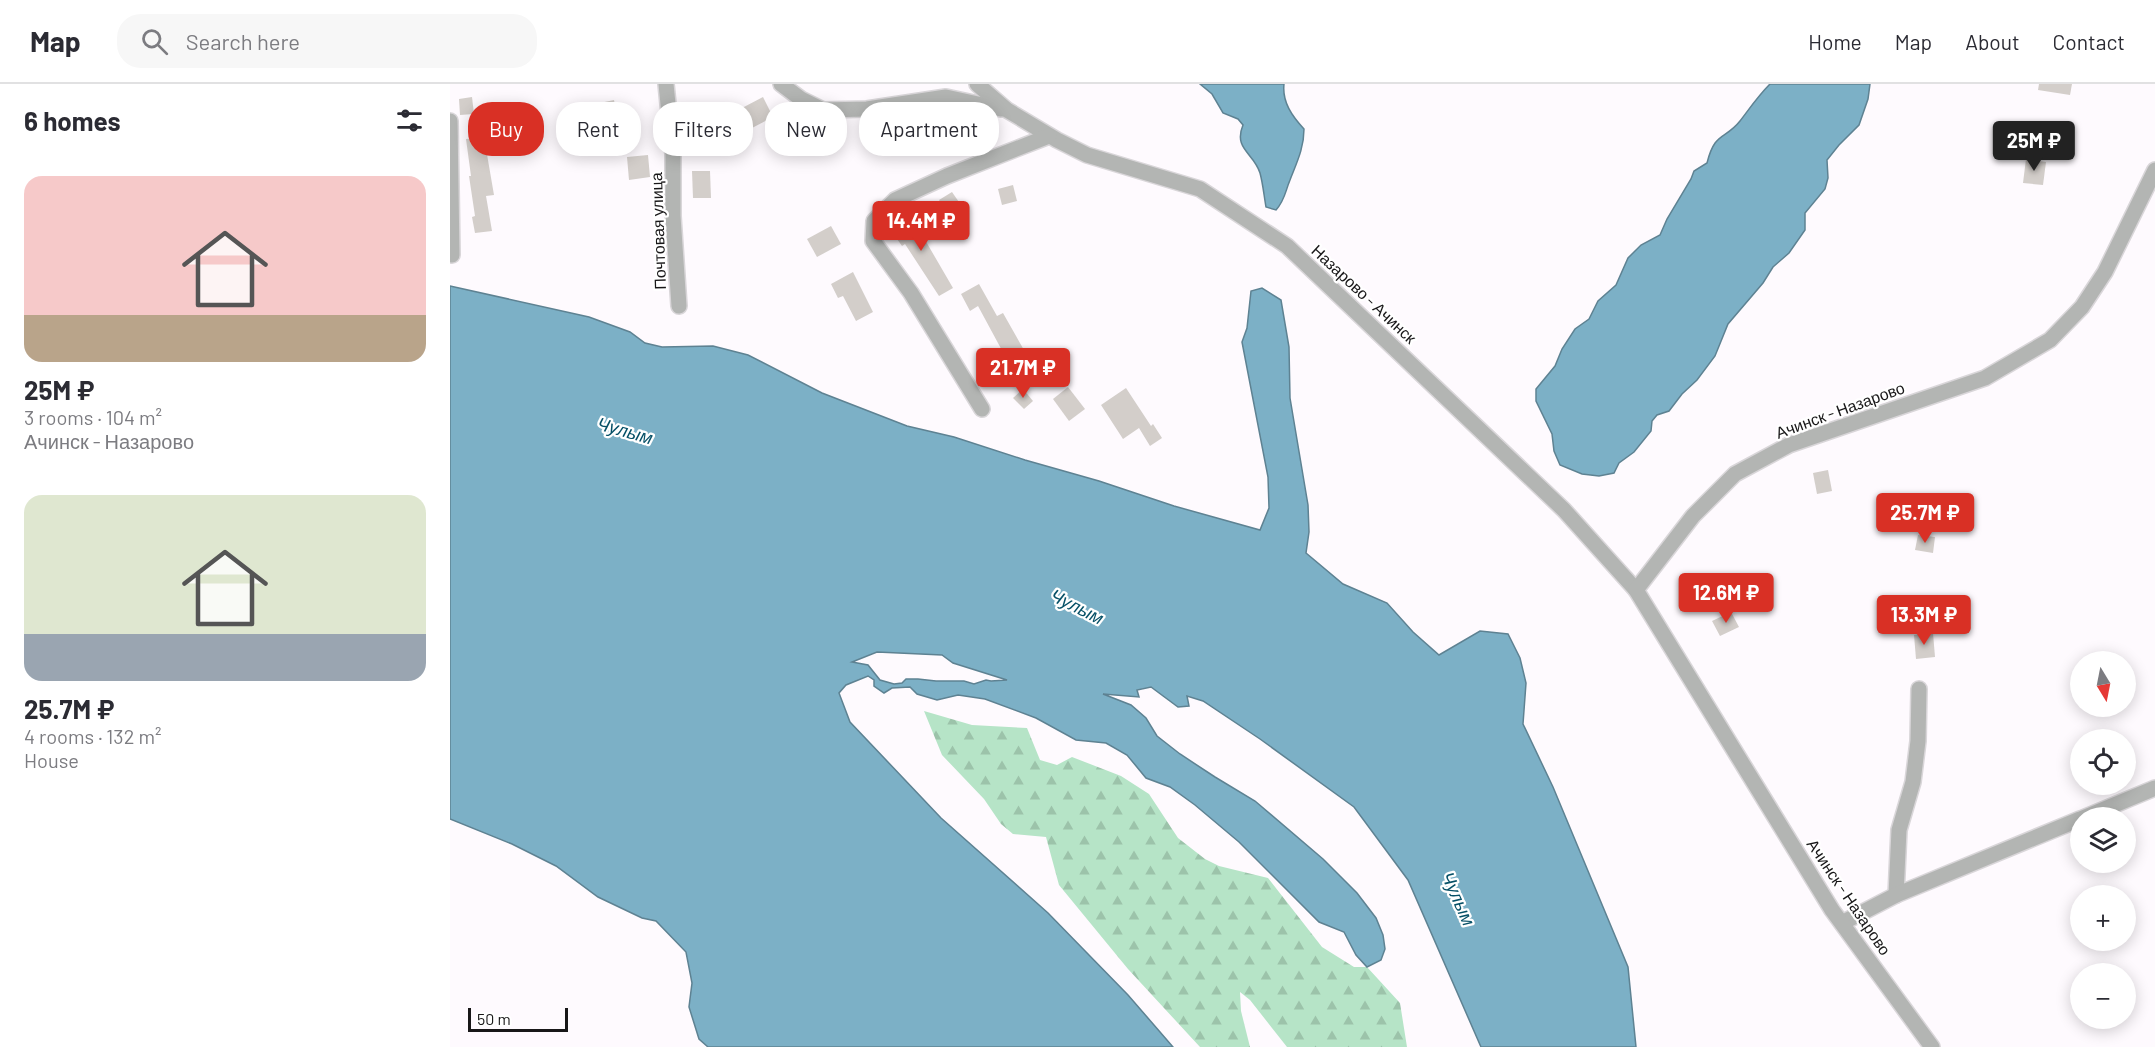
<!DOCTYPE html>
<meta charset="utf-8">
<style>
:root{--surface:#fff;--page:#f7f7f7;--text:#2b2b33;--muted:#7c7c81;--line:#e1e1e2;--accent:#d93025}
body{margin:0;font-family:Barlow,sans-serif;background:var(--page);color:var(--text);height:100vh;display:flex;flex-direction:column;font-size:22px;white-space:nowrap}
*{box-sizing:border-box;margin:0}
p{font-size:20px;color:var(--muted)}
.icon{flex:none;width:33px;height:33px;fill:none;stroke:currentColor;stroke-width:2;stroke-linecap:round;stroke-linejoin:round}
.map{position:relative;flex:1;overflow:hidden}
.sheet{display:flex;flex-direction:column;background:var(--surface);width:450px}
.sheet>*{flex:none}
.banner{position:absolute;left:18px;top:18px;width:570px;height:54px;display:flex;gap:12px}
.needle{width:39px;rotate:170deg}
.controls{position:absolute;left:1620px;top:567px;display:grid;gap:12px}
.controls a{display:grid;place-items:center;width:66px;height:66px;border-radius:50%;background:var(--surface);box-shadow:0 3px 15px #0003;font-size:30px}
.scale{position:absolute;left:18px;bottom:15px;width:100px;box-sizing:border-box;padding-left:6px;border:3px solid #181718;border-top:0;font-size:16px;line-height:21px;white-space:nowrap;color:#181718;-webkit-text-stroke:4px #fff;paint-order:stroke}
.price{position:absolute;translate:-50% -51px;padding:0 14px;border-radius:6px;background:var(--accent);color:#fff;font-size:20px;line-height:39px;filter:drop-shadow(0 2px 3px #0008)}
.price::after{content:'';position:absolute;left:50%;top:36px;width:18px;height:14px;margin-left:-9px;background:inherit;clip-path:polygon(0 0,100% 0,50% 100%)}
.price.current{background:#222;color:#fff}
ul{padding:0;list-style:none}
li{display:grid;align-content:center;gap:12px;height:318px;padding:0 24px}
li span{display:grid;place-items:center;height:186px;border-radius:18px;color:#555}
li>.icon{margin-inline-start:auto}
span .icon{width:108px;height:108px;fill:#fffc;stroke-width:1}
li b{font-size:26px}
h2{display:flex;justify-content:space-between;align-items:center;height:72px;padding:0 24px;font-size:26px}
.chip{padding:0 21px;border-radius:24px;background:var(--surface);box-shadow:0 3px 15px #0003;font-size:21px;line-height:54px}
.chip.current{background:var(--accent);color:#fff}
header{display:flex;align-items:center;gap:36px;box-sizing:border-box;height:84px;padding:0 30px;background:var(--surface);border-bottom:2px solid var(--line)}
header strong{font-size:28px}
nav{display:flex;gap:33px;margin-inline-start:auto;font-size:21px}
.search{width:420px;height:54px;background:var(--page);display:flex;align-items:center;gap:15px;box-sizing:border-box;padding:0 21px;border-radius:24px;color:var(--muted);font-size:22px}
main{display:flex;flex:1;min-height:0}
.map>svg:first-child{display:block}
.forest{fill:url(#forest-firs)}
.water{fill:#7cb0c6;stroke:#5e8292;stroke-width:1.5;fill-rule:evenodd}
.building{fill:#d3ceca}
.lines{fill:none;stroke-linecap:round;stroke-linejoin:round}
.minor-casing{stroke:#d9d6d9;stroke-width:18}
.minor{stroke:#b3b5b3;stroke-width:15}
.labels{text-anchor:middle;stroke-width:4.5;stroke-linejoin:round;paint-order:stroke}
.street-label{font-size:16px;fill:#181718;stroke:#fff}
.water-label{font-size:18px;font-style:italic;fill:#065067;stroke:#fff}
</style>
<header>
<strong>Map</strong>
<div class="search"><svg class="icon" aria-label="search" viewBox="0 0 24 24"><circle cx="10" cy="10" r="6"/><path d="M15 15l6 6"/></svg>Search here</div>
<nav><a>Home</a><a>Map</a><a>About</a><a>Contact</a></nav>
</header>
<main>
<section class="sheet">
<h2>6 homes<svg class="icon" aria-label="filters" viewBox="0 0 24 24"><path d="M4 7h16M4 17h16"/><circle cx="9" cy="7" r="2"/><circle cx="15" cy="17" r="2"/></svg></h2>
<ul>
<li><span style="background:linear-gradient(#f6c9c9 75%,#b9a48a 0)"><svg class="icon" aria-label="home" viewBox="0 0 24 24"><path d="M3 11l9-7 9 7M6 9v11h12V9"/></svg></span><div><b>25M ₽</b><p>3 rooms · 104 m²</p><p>Ачинск - Назарово</p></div></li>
<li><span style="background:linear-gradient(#dfe7d0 75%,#9aa5b1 0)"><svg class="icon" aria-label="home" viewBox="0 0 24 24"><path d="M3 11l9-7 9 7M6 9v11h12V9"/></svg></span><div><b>25.7M ₽</b><p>4 rooms · 132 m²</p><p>House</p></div></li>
</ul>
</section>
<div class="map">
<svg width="1705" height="963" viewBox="0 0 1705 963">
<defs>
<pattern id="forest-firs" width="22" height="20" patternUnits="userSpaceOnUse" patternTransform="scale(1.5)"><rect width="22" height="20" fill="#b6e4c7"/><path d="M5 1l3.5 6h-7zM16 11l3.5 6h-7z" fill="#9cc3aa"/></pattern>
</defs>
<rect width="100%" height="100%" fill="#fefafe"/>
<!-- forest -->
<path class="forest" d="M 474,627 L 522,641 L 577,644 L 590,676 L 607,681 L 622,673 L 671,692 L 699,710 L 728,754 L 755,775 L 769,782 L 818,794 L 872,863 L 904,883 L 917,883 L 950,919 L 957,963 L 837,963 L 800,916 L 790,908 L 791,927 L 800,963 L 750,963 L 678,885 L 609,801 L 596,753 L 563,750 L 551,740 L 534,715 L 492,671 Z"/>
<!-- water -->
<g class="water">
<path d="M 750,0 L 834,0 C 832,18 842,32 854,45 C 854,64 847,78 840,96 C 835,108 835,116 826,126 L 816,123 C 814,112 813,100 810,89 C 804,69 783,65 793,41 L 788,35 L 773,29 L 762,10 Z"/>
<path d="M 1320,0 L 1420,0 L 1418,15 L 1409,41 L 1389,61 L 1377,76 L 1378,94 L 1375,105 L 1355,129 L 1355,146 L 1339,169 L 1323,183 L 1313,199 L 1278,240 L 1265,272 L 1247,296 L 1232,310 L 1219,327 L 1207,331 L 1202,337 L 1201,347 L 1184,368 L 1169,379 L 1164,389 L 1149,392 L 1132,390 L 1110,381 L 1104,367 L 1102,350 L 1086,317 L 1086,305 L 1105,282 L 1112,265 L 1125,245 L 1139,235 L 1148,217 L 1166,201 L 1178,174 L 1191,161 L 1210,151 L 1217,135 L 1241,95 L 1244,87 L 1257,79 C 1265,47 1275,56 1290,37 C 1300,24 1308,12 1320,0 Z"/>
<path d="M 0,202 L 139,233 L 180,248 L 195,259 L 212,263 L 263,262 L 298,271 L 372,309 L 457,342 L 504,353 L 575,376 L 649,397 L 724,422 L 810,446 L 819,424 L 818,393 L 792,258 L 797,244 L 801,207 L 812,204 L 831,216 L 839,263 L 840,314 L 858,421 L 859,448 L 856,469 L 893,500 L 937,519 L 963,548 L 989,571 L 1030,547 L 1058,550 L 1070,574 L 1076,599 L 1073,640 L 1103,703 L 1178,883 L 1186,963 L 1031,963 L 958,796 L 904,723 L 810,655 L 753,617 L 737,612 L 739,622 L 728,623 L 701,603 L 687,606 L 689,613 L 653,610 L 681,621 L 696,634 L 707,652 L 730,670 L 765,693 L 805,717 L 873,775 L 907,809 L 926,834 L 933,851 L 935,865 L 931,876 L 917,883 L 906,871 L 894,848 L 869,838 L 789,758 L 745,721 L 720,703 L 696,694 L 677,671 L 656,659 L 626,656 L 586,634 L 535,615 L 508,611 L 487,616 L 467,610 L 460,603 L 442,604 L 434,609 L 424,602 L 424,596 L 418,592 L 396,601 L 389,609 L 400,638 L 491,734 L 598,829 L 678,911 L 723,963 L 258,963 L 249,955 L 239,923 L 242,899 L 236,868 L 206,837 L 192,834 L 148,813 L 106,782 L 62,760 L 0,735 ZM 427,568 L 492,571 L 503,579 L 557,596 L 541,597 L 536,596 L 524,600 L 514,597 L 486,597 L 468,595 L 456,595 L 452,599 L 444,600 L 430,596 L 418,581 L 402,578 Z"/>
</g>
<!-- building -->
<g class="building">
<path d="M 1589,0 L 1622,0 L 1620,11 L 1588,6 Z"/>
<path d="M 22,13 L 24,30 L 10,31 L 9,15 Z"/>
<path d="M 313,13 L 323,33 L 302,44 L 292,24 Z"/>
<path d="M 164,16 L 168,39 L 149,42 L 145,20 Z"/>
<path d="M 34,53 L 44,111 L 36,112 L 42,147 L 25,149 L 22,133 L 25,132 L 19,92 L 21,92 L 16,55 Z"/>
<path d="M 198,71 L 200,93 L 179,96 L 177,73 Z"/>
<path d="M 1576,75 L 1596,78 L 1593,101 L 1573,99 Z"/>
<path d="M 242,87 L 260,87 L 261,114 L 243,114 Z"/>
<path d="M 563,101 L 567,117 L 552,121 L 548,105 Z"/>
<path d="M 502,108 L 511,121 L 498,130 L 489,116 Z"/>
<path d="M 460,128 L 473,147 L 471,149 L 503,204 L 489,212 L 455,160 L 452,162 L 438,142 Z"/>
<path d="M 381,142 L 391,160 L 367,173 L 357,155 Z"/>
<path d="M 403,188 L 423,228 L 406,237 L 393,212 L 388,214 L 381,200 Z"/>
<path d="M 529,200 L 547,232 L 553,229 L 583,282 L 549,302 L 538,282 L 555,272 L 528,222 L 520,227 L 511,210 Z"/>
<path d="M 618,303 L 635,325 L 619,337 L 603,315 Z"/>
<path d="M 676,304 L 701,342 L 703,340 L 712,354 L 700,362 L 689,344 L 673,355 L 651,321 Z"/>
<path d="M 573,305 L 583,317 L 574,325 L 563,314 Z"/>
<path d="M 1378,386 L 1382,407 L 1367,410 L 1363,389 Z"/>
<path d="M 1468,451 L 1485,453 L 1483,469 L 1465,466 Z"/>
<path d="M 1281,528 L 1289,543 L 1270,552 L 1262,537 Z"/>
<path d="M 1483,549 L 1485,573 L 1466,575 L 1464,551 Z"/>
</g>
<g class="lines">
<!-- minor casing -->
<g class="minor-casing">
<g id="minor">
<path d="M 216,0 L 223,70 L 223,132 L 229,222"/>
<path d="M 331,0 L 351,15 L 373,26 L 417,25 L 496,13 L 551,25"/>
<path d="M 527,0 L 557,26 L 607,56 L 637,71 L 750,105 L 837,162 L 1114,426 L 1186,506"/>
<path d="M 0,37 L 2,171"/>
<path d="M 532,325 L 461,209 L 423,157 L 424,137 L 445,116 L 497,92 L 599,52"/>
<path d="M 1633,734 L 1705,704"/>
<path d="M 1446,811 L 1449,746 L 1463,698 L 1468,657 L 1469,605"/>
<path d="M 1392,839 L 1446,811 L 1630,735"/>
<path d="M 1482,963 L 1382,826 L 1186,506 L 1243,432 L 1285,390 L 1339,361 L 1535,294 L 1600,256 L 1632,223 L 1655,188 L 1705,86"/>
</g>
</g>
<!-- minor -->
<use href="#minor" class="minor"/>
</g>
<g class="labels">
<!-- street labels -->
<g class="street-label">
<text transform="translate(208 147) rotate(-92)" y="6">Почтовая улица</text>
<text transform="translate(914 210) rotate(43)" y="6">Назарово - Ачинск</text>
<text transform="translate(1390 326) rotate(-20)" y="6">Ачинск - Назарово</text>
<text transform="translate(1399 813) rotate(56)" y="6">Ачинск - Назарово</text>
</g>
<!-- water labels -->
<g class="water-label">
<text transform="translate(175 347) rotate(16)" y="6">Чулым</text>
<text transform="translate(627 523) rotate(27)" y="6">Чулым</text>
<text transform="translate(1008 815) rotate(66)" y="6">Чулым</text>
</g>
</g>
</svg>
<div class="controls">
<a><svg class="needle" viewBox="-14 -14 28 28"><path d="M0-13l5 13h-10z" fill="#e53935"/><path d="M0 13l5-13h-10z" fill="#7c7c81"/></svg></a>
<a><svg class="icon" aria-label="locate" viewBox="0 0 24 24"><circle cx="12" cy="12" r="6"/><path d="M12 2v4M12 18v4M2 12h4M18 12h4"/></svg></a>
<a><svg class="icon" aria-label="layers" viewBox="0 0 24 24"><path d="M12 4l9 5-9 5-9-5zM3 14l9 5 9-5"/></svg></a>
<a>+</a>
<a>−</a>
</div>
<div class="scale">50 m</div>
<b class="price current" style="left:1584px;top:88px">25M ₽</b>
<b class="price" style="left:471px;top:168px">14.4M ₽</b>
<b class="price" style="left:573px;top:315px">21.7M ₽</b>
<b class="price" style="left:1475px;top:460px">25.7M ₽</b>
<b class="price" style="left:1276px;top:540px">12.6M ₽</b>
<b class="price" style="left:1474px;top:562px">13.3M ₽</b>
<div class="banner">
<a class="chip current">Buy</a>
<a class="chip">Rent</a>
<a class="chip">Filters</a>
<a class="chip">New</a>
<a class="chip">Apartment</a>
</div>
</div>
</main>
